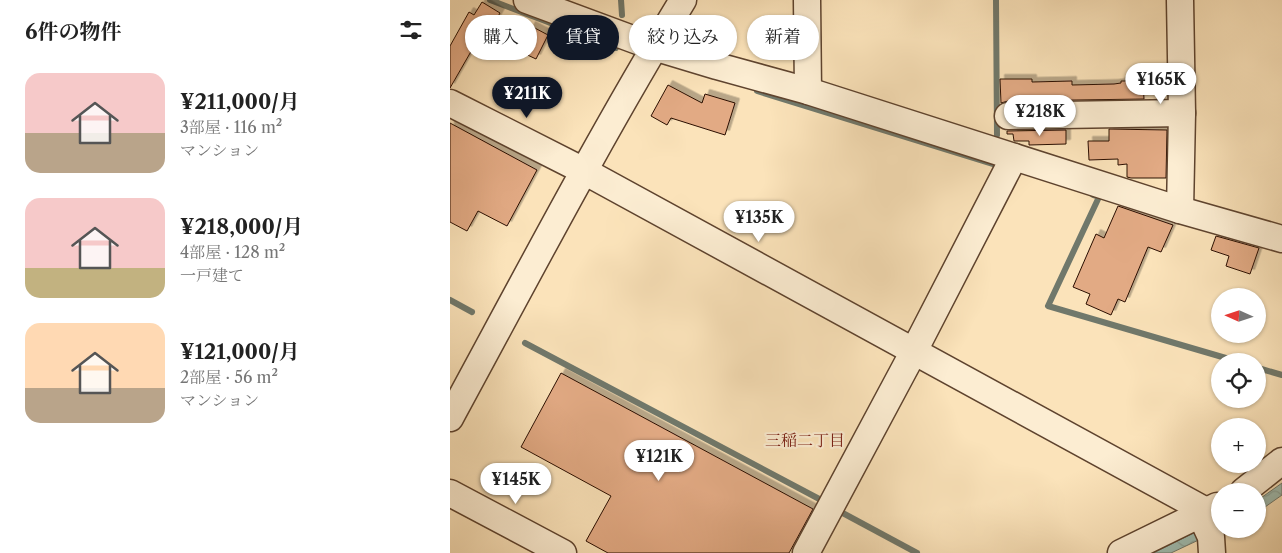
<!DOCTYPE html>
<html lang="ja">
<meta charset="utf-8">
<style>
:root{--surface:#fff;--page:#f2f2f2;--text:#222;--muted:#767676;--accent:#111827}
body{margin:0;font-family:"Libre Caslon Text","Noto Serif JP",serif;background:var(--page);color:var(--text);height:100vh;display:flex;flex-direction:column;font-size:19px;white-space:nowrap}
*{box-sizing:border-box;margin:0}
p{font-size:16px;color:var(--muted)}
.icon{flex:none;width:28px;height:28px;fill:none;stroke:currentColor;stroke-width:2;stroke-linecap:round;stroke-linejoin:round}
.map{position:relative;flex:1;overflow:hidden}
.drawer{display:flex;flex-direction:column;background:var(--surface);width:450px}
.drawer>*{flex:none}
.guide{position:absolute;left:15px;top:15px;width:475px;height:45px;display:flex;gap:10px}
.needle{width:32px;rotate:273deg}
.controls{position:absolute;left:761px;top:288px;display:grid;gap:10px}
.controls a{display:grid;place-items:center;width:55px;height:55px;border-radius:50%;background:var(--surface);box-shadow:0 1px 4px #0004;font-size:25px}
.price{position:absolute;translate:-50% -42px;padding:0 11px;border-radius:18px;background:#fff;color:#222;font-size:16px;line-height:32px;filter:drop-shadow(0 1px 2px #0008)}
.price::after{content:'';position:absolute;left:50%;top:30px;width:15px;height:11px;margin-left:-8px;background:inherit;clip-path:polygon(0 0,100% 0,50% 100%)}
.price.selected{background:var(--accent);color:#fff}
ul{padding:0;list-style:none}
li{display:flex;align-items:center;gap:15px;height:125px;padding:0 25px}
li span{display:grid;place-items:center;flex:none;width:140px;height:100px;border-radius:15px;color:#555}
li>.icon{margin-inline-start:auto}
span .icon{width:60px;height:60px;fill:#fffc;stroke-width:1}
li b{font-size:21px}
h2{display:flex;justify-content:space-between;align-items:center;height:60px;padding:0 25px;font-size:21px}
.chip{padding:0 18px;border-radius:22px;background:var(--surface);box-shadow:0 1px 4px #0004;font-size:18px;line-height:45px}
.chip.selected{background:var(--accent);color:#fff}
main{display:flex;flex:1;min-height:0}
.map>svg:first-child{display:block}
.water{fill:url(#water-waves);stroke:#70786b}
.lines{fill:none;stroke-linecap:round;stroke-linejoin:round}
.stream{stroke:#70786b;stroke-width:6}
.building{fill:#e2aa84;stroke:#2a0e00;filter:url(#shadow)}
.minor-casing{stroke:#5e432e;stroke-width:29}
.minor{stroke:#fcedd2;stroke-width:26}
.labels{text-anchor:middle;stroke-width:4.5;stroke-linejoin:round;paint-order:stroke}
.neighbourhood-label{font-size:16px;fill:#7a1f14;stroke:#fcedd2}
</style>
<main>
<section class="drawer">
<h2>6件の物件<svg class="icon" aria-label="filters" viewBox="0 0 24 24"><path d="M4 7h16M4 17h16"/><circle cx="9" cy="7" r="2"/><circle cx="15" cy="17" r="2"/></svg></h2>
<ul>
<li><span style="background:linear-gradient(#f6c9c9 60%,#b9a48a 0)"><svg class="icon" aria-label="home" viewBox="0 0 24 24"><path d="M3 11l9-7 9 7M6 9v11h12V9"/></svg></span><div><b>¥211,000/月</b><p>3部屋 · 116 m²</p><p>マンション</p></div></li>
<li><span style="background:linear-gradient(#f6c9c9 70%,#c2b280 0)"><svg class="icon" aria-label="home" viewBox="0 0 24 24"><path d="M3 11l9-7 9 7M6 9v11h12V9"/></svg></span><div><b>¥218,000/月</b><p>4部屋 · 128 m²</p><p>一戸建て</p></div></li>
<li><span style="background:linear-gradient(#ffd9b3 65%,#b9a48a 0)"><svg class="icon" aria-label="home" viewBox="0 0 24 24"><path d="M3 11l9-7 9 7M6 9v11h12V9"/></svg></span><div><b>¥121,000/月</b><p>2部屋 · 56 m²</p><p>マンション</p></div></li>
</ul>
</section>
<div class="map">
<svg width="832" height="553" viewBox="0 0 832 553">
<defs>
<pattern id="water-waves" width="16" height="10" patternUnits="userSpaceOnUse" patternTransform="scale(1.25)"><rect width="16" height="10" fill="#9fbeb3"/><path d="M0 5q4-4 8 0t8 0" fill="none" stroke="#89a298"/></pattern>
<filter id="shadow"><feDropShadow dx="4.5" dy="-4.5" stdDeviation="0" flood-color="#0004"/></filter>
</defs>
<rect width="100%" height="100%" fill="#fbe3ba"/>
<filter id="stains"><feTurbulence type="fractalNoise" baseFrequency=".004" numOctaves="4"/><feColorMatrix values="0 0 0 0 .2 0 0 0 0 .09 0 0 0 0 .02 0 0 0 .5 -.17"/></filter>
<radialGradient id="worn" r=".72"><stop offset=".6" stop-color="#630" stop-opacity="0"/><stop offset="1" stop-color="#630" stop-opacity=".3"/></radialGradient>
<!-- water -->
<g class="water">
<path d="M 832,483 L 832,495 L 808,512 L 808,500 Z"/>
<path d="M 770,520 L 770,529 L 772,529 L 721,553 L 703,553 Z"/>
</g>
<g class="lines">
<!-- stream -->
<g class="stream">
<path d="M 40,0 L 166,48"/>
<path d="M 171,0 L 172,15"/>
<path d="M 546,0 L 547,135"/>
<path d="M 307,91 L 549,166"/>
<path d="M 643,195 L 649,197 L 598,306 L 786,361"/>
<path d="M 0,300 L 22,312"/>
<path d="M 75,343 L 373,501"/>
<path d="M 808,368 L 832,375"/>
<path d="M 389,511 L 467,553"/>
</g>
</g>
<!-- building -->
<g class="building">
<path d="M 32,2 L 50,13 L 28,51 L 23,48 L 0,88 L 0,46 L 19,12 L 24,15 Z"/>
<path d="M 81,26 L 98,35 L 86,59 L 69,51 Z"/>
<path d="M 550,79 L 582,79 L 582,82 L 622,81 L 622,85 L 664,84 L 671,83 L 671,81 L 693,81 L 694,99 L 558,101 L 551,103 Z"/>
<path d="M 218,85 L 252,103 L 255,94 L 285,103 L 275,135 L 221,118 L 217,125 L 201,116 Z"/>
<path d="M 0,123 L 87,170 L 57,226 L 28,211 L 17,231 L 0,222 Z"/>
<path d="M 659,129 L 717,130 L 716,178 L 681,178 L 677,177 L 677,164 L 668,165 L 668,159 L 639,160 L 638,141 L 659,141 Z"/>
<path d="M 616,130 L 616,144 L 579,145 L 579,141 L 564,141 L 563,134 L 557,134 L 557,131 Z"/>
<path d="M 668,206 L 723,225 L 711,252 L 698,247 L 675,302 L 668,299 L 661,315 L 636,304 L 640,294 L 623,287 L 646,234 L 654,238 Z"/>
<path d="M 766,236 L 809,248 L 800,274 L 776,266 L 779,256 L 761,250 Z"/>
<path d="M 111,373 L 363,509 L 339,553 L 158,553 L 136,541 L 161,496 L 71,447 Z"/>
</g>
<g class="lines">
<!-- minor casing -->
<g class="minor-casing">
<g id="minor">
<path d="M 77,0 L 204,47 L 267,66 L 358,91 L 730,210 L 832,239"/>
<path d="M 357,0 L 358,91"/>
<path d="M 0,103 L 134,171 L 756,511"/>
<path d="M 558,116 L 732,113"/>
<path d="M 730,210 L 732,113 L 730,0"/>
<path d="M 0,418 C 76,278 150,136 233,0"/>
<path d="M 794,491 L 832,461"/>
<path d="M 0,493 L 113,553"/>
<path d="M 750,513 L 761,537 L 762,553"/>
<path d="M 356,553 L 464,351 L 564,157"/>
<path d="M 671,553 L 767,506"/>
</g>
</g>
<!-- minor -->
<use href="#minor" class="minor"/>
</g>
<g class="labels">
<!-- neighbourhood labels -->
<g class="neighbourhood-label">
<text x="355" y="446">三稲二丁目</text>
</g>
</g>
<rect width="100%" height="100%" filter="url(#stains)"/>
<rect width="100%" height="100%" fill="url(#worn)"/>
</svg>
<div class="controls">
<a><svg class="needle" viewBox="-14 -14 28 28"><path d="M0-13l5 13h-10z" fill="#e53935"/><path d="M0 13l5-13h-10z" fill="#767676"/></svg></a>
<a><svg class="icon" aria-label="locate" viewBox="0 0 24 24"><circle cx="12" cy="12" r="6"/><path d="M12 2v4M12 18v4M2 12h4M18 12h4"/></svg></a>
<a>+</a>
<a>−</a>
</div>
<b class="price" style="left:711px;top:105px">¥165K</b>
<b class="price selected" style="left:77px;top:119px">¥211K</b>
<b class="price" style="left:590px;top:137px">¥218K</b>
<b class="price" style="left:309px;top:243px">¥135K</b>
<b class="price" style="left:209px;top:482px">¥121K</b>
<b class="price" style="left:66px;top:505px">¥145K</b>
<div class="guide">
<a class="chip">購入</a>
<a class="chip selected">賃貸</a>
<a class="chip">絞り込み</a>
<a class="chip">新着</a>
</div>
</div>
</main>
